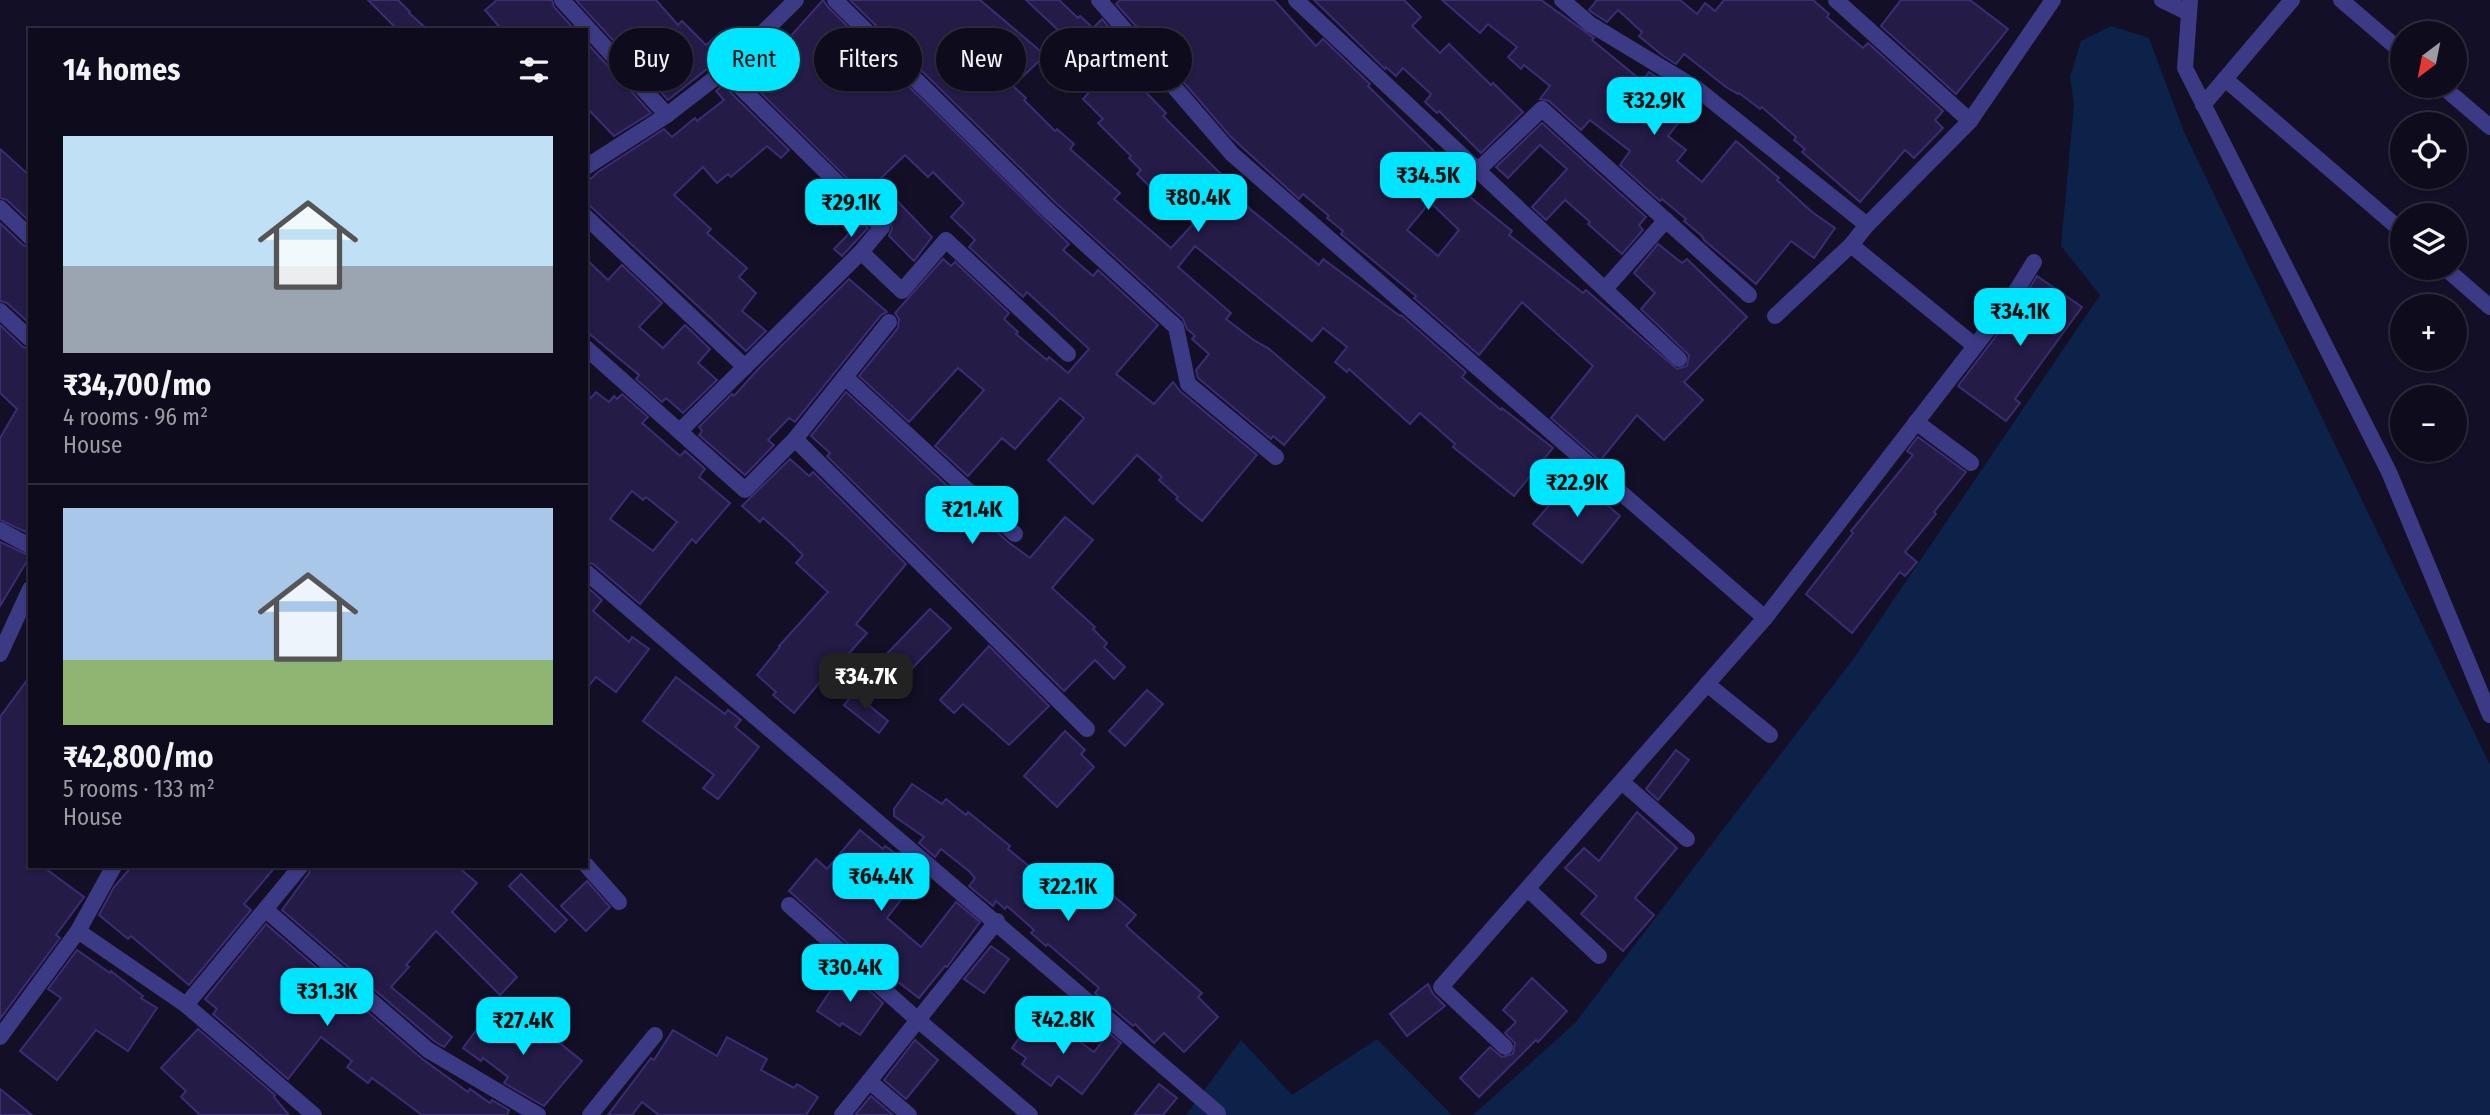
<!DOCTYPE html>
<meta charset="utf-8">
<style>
:root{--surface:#0e0b1c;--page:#1c1929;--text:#f1f3f6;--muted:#9b9ba3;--line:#2e2b3b;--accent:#00e5ff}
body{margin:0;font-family:"Fira Sans Condensed",sans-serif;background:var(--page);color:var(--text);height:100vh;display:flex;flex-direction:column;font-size:26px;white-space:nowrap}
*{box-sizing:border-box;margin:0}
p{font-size:23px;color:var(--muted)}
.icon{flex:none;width:38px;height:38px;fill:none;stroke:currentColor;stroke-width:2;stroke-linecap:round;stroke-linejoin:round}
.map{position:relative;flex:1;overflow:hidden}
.side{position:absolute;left:28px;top:28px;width:560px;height:840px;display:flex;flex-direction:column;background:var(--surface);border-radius:0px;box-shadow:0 2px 5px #0004,0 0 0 2px var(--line)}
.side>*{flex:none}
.banner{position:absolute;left:609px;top:28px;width:665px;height:63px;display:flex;gap:14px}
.needle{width:46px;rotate:212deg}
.controls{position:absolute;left:2390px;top:21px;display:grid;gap:14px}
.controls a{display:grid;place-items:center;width:77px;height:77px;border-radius:50%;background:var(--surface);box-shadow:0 2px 5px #0004,0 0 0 2px var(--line);font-size:35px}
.price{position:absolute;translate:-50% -60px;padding:0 16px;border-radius:14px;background:var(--accent);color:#111;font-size:23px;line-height:46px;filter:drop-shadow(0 2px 4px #0008)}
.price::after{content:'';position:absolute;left:50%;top:42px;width:21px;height:16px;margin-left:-10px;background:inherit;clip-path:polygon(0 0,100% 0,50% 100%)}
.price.on{background:#222;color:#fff}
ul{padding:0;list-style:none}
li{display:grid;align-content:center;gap:14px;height:371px;padding:0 35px}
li+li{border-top:2px solid var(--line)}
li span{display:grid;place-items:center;height:217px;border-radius:0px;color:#555}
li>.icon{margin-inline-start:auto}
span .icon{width:126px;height:126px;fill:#fffc;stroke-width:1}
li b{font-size:30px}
h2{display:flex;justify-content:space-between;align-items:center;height:84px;padding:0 35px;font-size:30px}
.chip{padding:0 24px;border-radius:32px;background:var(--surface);box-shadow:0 2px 5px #0004,0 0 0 2px var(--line);font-size:24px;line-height:63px}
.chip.on{background:var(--accent);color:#111}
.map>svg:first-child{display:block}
.water{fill:#0c2248}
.building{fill:#241b47;stroke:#3b2d73;stroke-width:2;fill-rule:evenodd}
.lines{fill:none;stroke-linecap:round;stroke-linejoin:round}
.street{stroke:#3d3a85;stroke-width:16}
</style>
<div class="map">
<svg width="2490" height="1115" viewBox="0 0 2490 1115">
<rect width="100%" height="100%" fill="#130f26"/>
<!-- water -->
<g class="water">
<path d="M 2111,26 L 2149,38 L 2184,132 L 2490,765 L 2490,1115 L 1473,1115 L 1575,1023 L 1854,658 L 2100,295 L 2061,246 L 2074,105 L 2070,77 L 2081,41 Z"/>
<path d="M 1377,1039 L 1452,1115 L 1186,1115 L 1241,1040 L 1292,1095 Z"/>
</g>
<!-- building -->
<g class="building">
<path d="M 368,0 L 398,0 L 410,12 L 409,13 L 428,30 L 398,30 Z"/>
<path d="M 497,0 L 552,0 L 554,7 L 575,30 L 502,30 L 485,10 Z"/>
<path d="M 576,0 L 656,0 L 678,25 L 682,21 L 706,45 L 714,38 L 727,53 L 668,100 Z"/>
<path d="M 823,0 L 828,7 L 1069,244 L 1063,250 L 1093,276 L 1098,270 L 1158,325 L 1116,374 L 1154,404 L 1173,382 L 1181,392 L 1257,455 L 1202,521 L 1176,499 L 1178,497 L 1159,480 L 1162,477 L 1137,455 L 1093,504 L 1048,460 L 1084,418 L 1060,398 L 1015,449 L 1002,438 L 968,476 L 935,446 L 984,390 L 958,368 L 909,422 L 859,376 L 898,328 L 899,319 L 895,313 L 943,259 L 951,266 L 955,262 L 1009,313 L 1004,319 L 1018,332 L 1016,334 L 1047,360 L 1049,357 L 1068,373 L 1089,349 L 1027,292 L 1023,297 L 969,247 L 975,240 L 951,217 L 964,203 L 933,172 L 928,177 L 905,155 L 878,181 L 932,237 L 914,261 L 889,236 L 892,228 L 889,220 L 739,71 L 741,69 L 745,74 L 786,34 L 790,37 Z"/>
<path d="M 850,0 L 980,0 L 1045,55 L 1013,86 L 1026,98 L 1024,100 L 1055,131 L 1057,129 L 1074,144 L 1070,149 L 1120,193 L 1114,199 L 1171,248 L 1195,222 L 1159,187 L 1154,191 L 1137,174 L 1141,170 L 1129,158 L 1131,156 L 1098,123 L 1103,119 L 1083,99 L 1094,87 L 1083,76 L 1087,72 L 1081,65 L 1087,57 L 1026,0 L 1059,0 L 1078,18 L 1080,16 L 1093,28 L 1102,19 L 1145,70 L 1135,81 L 1166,113 L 1163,116 L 1224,177 L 1222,179 L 1250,209 L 1319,265 L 1323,259 L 1400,316 L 1401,315 L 1466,372 L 1462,377 L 1501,410 L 1502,408 L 1553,448 L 1514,496 L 1453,447 L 1455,444 L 1420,413 L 1410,424 L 1349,369 L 1347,372 L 1335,362 L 1347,347 L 1323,328 L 1312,341 L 1195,246 L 1178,267 L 1231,313 L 1226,319 L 1255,341 L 1268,348 L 1325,397 L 1284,445 L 1273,436 L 1271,439 L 1198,378 L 1196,370 L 1209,354 L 1192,339 L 1195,336 L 1187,329 L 1183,319 L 1055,202 Z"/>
<path d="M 1120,0 L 1274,0 L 1316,46 L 1323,39 L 1370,84 L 1368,86 L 1442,159 L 1441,160 L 1450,170 L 1449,171 L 1468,190 L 1465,193 L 1512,231 L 1509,235 L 1583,293 L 1586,290 L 1677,369 L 1687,366 L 1689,355 L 1641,309 L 1655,293 L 1634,273 L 1658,244 L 1682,263 L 1687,259 L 1747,317 L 1684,382 L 1703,400 L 1664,440 L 1637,415 L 1600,461 L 1551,418 L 1593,366 L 1522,302 L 1479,355 L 1414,298 L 1416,296 L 1341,234 L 1343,231 L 1327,218 L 1329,216 L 1303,194 L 1299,199 L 1231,137 L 1180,78 L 1182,77 L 1116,4 ZM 1430,202 L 1459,230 L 1438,256 L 1407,230 Z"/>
<path d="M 1314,0 L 1404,0 L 1421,17 L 1412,26 L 1440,53 L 1449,44 L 1491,85 L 1493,83 L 1523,112 L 1481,153 L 1439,111 L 1437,113 L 1425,102 L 1431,94 L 1403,68 L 1396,76 L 1386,67 L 1385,69 Z"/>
<path d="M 1442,0 L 1541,0 L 1594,38 L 1592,40 L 1642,81 L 1649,72 L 1695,102 L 1668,136 L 1686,150 L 1677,161 L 1702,182 L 1736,141 L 1779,178 L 1777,180 L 1812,212 L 1835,228 L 1814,258 L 1791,241 L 1756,284 L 1704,240 L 1702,236 L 1684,221 L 1686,219 L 1662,199 L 1660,201 L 1620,165 L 1630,151 L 1590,120 L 1581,130 L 1549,101 L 1540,99 L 1550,86 L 1524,65 L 1521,69 L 1508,57 L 1517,47 L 1488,24 L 1480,33 Z"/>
<path d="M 1597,0 L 1680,0 L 1697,14 L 1705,3 L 1715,11 L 1724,0 L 1813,0 L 1829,14 L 1827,17 L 1863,48 L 1868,43 L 1943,111 L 1935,120 L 1943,128 L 1914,158 L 1905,150 L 1860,202 L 1802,152 L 1805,149 L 1794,140 L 1796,137 L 1762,107 L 1760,109 L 1739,93 L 1738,94 L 1726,87 L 1684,54 L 1676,64 L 1662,55 L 1639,36 L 1642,32 L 1618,10 L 1607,22 L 1596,15 L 1589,10 Z"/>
<path d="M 1901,0 L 1970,0 L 2008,29 L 1956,94 L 1881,26 Z"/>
<path d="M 586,42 L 651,113 L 614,136 L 586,107 Z"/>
<path d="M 723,85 L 789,150 L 781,158 L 767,146 L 731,177 L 728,174 L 717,183 L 703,167 L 674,195 L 711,229 L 707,233 L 747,268 L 739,277 L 756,293 L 742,311 L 766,331 L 746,351 L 586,202 L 586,183 L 598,172 L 664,129 L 672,137 L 695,118 L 697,121 L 724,100 L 716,91 Z"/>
<path d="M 1542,123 L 1646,217 L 1639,225 L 1643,230 L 1622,254 L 1588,224 L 1590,222 L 1565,200 L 1546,220 L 1532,207 L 1567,169 L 1540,145 L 1508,178 L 1496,167 Z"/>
<path d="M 0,149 L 30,176 L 30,222 L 7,200 L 0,198 Z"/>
<path d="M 819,180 L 838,198 L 827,211 L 807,193 Z"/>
<path d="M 861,221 L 868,228 L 842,256 L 834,249 Z"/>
<path d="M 0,223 L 23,245 L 30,247 L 30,324 L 7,303 L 0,301 Z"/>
<path d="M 586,259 L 608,280 L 622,265 L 662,303 L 639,327 L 663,348 L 685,325 L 710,349 L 698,363 L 717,380 L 683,413 L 666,398 L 662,402 L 636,379 L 639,375 L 586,331 Z"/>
<path d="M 2037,276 L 2082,307 L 2015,399 L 2020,403 L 2006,421 L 1958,386 L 2018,307 Z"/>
<path d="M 849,279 L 887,312 L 881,315 L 795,422 L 789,418 L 768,440 L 774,445 L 745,475 L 699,435 L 702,431 L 699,427 L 732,394 L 734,396 L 761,366 Z"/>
<path d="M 0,325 L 23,347 L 30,349 L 30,534 L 0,520 L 0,438 L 17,409 L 0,393 Z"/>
<path d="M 596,392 L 609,402 L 614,396 L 617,399 L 622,394 L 648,417 L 642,423 L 680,456 L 685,451 L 705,469 L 699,477 L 730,503 L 696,543 L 692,539 L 640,604 L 593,564 L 586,562 L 586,403 ZM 632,491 L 643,500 L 646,497 L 677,522 L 653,551 L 610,519 Z"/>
<path d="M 846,392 L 1008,542 L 1030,558 L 1065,517 L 1093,540 L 1052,588 L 1095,627 L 1093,629 L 1107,643 L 1104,647 L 1125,667 L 1114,679 L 1095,660 L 1064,691 L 827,456 L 830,453 L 811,436 Z"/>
<path d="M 1918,437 L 1966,472 L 1934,512 L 1936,514 L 1905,552 L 1917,562 L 1905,576 L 1900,572 L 1852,633 L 1806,594 L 1853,533 L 1851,531 L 1913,455 L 1907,451 Z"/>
<path d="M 790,459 L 809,476 L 813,472 L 906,564 L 856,624 L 867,633 L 822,684 L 820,682 L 794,713 L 773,695 L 776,692 L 757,675 L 780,647 L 779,646 L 828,592 L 796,563 L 803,555 L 790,542 L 763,518 L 760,522 L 742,506 Z"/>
<path d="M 1576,474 L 1607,501 L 1605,503 L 1620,516 L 1582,563 L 1533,524 Z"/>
<path d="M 0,542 L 30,556 L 0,606 Z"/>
<path d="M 586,586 L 602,600 L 593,611 L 629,642 L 632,637 L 649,649 L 616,692 L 596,677 L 586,689 Z"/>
<path d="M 930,609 L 951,628 L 898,683 L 878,663 Z"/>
<path d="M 989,646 L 1049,706 L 1009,745 L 963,704 L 954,713 L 940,700 Z"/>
<path d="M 30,676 L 30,866 L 42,866 L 84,897 L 56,935 L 60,938 L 0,1019 L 0,717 Z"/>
<path d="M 676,677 L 725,714 L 728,710 L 741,720 L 735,727 L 759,747 L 718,799 L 703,788 L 714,775 L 643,721 Z"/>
<path d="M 1147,690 L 1163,704 L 1125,746 L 1109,731 Z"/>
<path d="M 854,693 L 888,721 L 879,733 L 844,705 Z"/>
<path d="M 1065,731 L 1085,750 L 1081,754 L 1094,767 L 1057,807 L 1024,776 Z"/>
<path d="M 1676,750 L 1689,760 L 1658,800 L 1646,789 Z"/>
<path d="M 912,784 L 942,804 L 946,799 L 966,815 L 968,812 L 1010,846 L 1008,849 L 1035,871 L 1034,873 L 1062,899 L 1069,892 L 1071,894 L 1088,874 L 1136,915 L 1126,926 L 1202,993 L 1198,997 L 1218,1017 L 1184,1052 L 1164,1033 L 1154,1043 L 1135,1024 L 1133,1026 L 1095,993 L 1099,988 L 1048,944 L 1046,946 L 1031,933 L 1034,930 L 1007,906 L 1005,909 L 996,901 L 993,906 L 969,886 L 975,878 L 970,872 L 941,849 L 935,857 L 919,843 L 924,837 L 894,816 L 894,809 Z"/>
<path d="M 1637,812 L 1677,848 L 1635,898 L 1654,915 L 1623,951 L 1581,914 L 1597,896 L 1565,868 L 1584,848 L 1599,861 Z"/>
<path d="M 860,830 L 883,849 L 885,846 L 922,873 L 887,918 L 921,947 L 956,902 L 980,922 L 947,967 L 945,966 L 919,998 L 898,982 L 895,986 L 789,891 L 816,859 L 827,869 Z"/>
<path d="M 132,866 L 276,866 L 244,904 L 251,910 L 189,985 L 131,936 L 128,939 L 99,915 L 114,887 Z"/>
<path d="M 311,866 L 457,866 L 477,883 L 452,912 L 517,977 L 500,995 L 436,931 L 406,965 L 409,967 L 391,987 L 452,1037 L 444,1047 L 434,1041 L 282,910 L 309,873 Z"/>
<path d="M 521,874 L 567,920 L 555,932 L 509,886 Z"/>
<path d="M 587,881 L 610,907 L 586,931 L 561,906 Z"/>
<path d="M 266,924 L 421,1058 L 468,1092 L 470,1089 L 490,1103 L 492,1100 L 509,1110 L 507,1115 L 422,1115 L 372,1078 L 368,1083 L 347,1067 L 352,1061 L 321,1037 L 288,1079 L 213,1014 L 217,1009 L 205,999 Z"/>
<path d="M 991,946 L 1009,959 L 984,993 L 964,979 Z"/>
<path d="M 77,950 L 110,973 L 111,971 L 143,996 L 141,998 L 157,1008 L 128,1051 L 96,1030 L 57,1080 L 20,1051 L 61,998 L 48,989 Z"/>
<path d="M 845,969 L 883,1003 L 860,1035 L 842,1023 L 840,1026 L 817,1011 Z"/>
<path d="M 1532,978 L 1567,1011 L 1538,1042 L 1536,1040 L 1479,1097 L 1460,1078 L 1490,1047 L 1502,1057 L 1513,1054 L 1515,1043 L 1505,1033 L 1516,1022 L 1503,1010 Z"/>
<path d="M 1428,984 L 1433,994 L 1445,1006 L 1407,1036 L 1390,1014 Z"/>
<path d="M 492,1009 L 528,1036 L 537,1025 L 582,1061 L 544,1106 L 504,1083 L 508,1077 L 483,1058 L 481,1061 L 463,1048 Z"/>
<path d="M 1051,1021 L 1094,1052 L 1109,1033 L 1121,1043 L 1082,1094 L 1058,1076 L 1051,1086 L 1022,1064 L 1026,1058 L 1012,1048 L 1028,1026 L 1040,1035 Z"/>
<path d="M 198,1029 L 275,1095 L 274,1097 L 289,1115 L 200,1115 L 181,1097 L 186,1091 L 161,1068 Z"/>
<path d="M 673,1030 L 717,1056 L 727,1037 L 767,1059 L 761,1070 L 794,1088 L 797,1084 L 818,1097 L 806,1115 L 659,1115 L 642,1102 L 632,1115 L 608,1115 L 651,1058 L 654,1060 Z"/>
<path d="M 915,1040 L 938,1060 L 906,1099 L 884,1080 Z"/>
<path d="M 1159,1084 L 1177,1098 L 1163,1115 L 1134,1115 Z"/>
<path d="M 0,1089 L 32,1115 L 0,1115 Z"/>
<path d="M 871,1096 L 893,1115 L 855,1115 Z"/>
</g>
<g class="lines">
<!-- street -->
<g class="street">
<path d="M 562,0 L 667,115"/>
<path d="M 835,0 L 1048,210 L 1176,327 L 1188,384 L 1276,457"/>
<path d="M 1099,0 L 1232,154 L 1765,618"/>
<path d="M 1296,0 L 1679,359"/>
<path d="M 1562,0 L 1590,24 L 1696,88 L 1867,225"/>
<path d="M 1836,0 L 1970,121"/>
<path d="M 2162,0 L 2189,13"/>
<path d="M 2190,0 L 2185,68 L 2389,472 L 2490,715"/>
<path d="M 2341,0 L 2403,53"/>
<path d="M 2225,79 L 2403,232"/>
<path d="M 2442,86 L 2490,127"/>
<path d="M 2203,105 L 2292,0"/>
<path d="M 586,167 L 667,115 L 724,71 L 796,0"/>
<path d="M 1478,170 L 1542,109 L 1749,295"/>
<path d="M 0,208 L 30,237"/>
<path d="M 586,217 L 745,367"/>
<path d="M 1851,245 L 1975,346"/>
<path d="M 861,252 L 902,291 L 946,240 L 1068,354"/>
<path d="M 2445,268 L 2490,307"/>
<path d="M 1605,289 L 1666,220"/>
<path d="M 0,311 L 30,339"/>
<path d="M 1775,316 L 1851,245 L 1867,225 L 1970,121 L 2053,0"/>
<path d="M 586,348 L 745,490 L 795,439 L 889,322"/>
<path d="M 845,377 L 1015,534"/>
<path d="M 1916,422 L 1971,463"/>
<path d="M 680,431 L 861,252 L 882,227 L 724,71"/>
<path d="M 795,439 L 1087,729"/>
<path d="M 0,530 L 30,546"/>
<path d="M 586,572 C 796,753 1008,931 1218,1113"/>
<path d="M 0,654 L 30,589"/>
<path d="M 1707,684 L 1770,735"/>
<path d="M 1622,782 L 1687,839"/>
<path d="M 586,865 L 619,902"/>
<path d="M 1528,889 L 1599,956"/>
<path d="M 789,905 L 919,1021 L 1030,1115"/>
<path d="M 266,910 L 428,1050 L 538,1115"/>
<path d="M 78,931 L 186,1005 L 314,1115"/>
<path d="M 186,1005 L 301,866"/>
<path d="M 0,1037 L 78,931 L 114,866"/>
<path d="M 1505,1047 L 1441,987 L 1765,618 L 2010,301 L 2034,262"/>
<path d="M 869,1081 L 909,1115"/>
<path d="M 590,1115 L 655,1035"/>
<path d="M 842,1115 L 997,921"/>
</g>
</g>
</svg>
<div class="controls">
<a><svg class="needle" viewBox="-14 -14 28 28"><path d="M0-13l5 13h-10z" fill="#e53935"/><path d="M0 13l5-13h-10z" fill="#9b9ba3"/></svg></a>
<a><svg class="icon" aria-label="locate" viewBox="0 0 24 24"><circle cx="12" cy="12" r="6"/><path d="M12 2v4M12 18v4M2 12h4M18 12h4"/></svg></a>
<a><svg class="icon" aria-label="layers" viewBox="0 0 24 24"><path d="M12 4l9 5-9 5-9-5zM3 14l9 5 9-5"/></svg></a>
<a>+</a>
<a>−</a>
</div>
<b class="price" style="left:1654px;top:137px">₹32.9K</b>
<b class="price" style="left:1428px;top:212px">₹34.5K</b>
<b class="price" style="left:1198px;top:234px">₹80.4K</b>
<b class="price" style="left:851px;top:239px">₹29.1K</b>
<b class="price" style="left:2020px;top:348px">₹34.1K</b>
<b class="price" style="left:1577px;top:519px">₹22.9K</b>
<b class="price" style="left:972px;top:546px">₹21.4K</b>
<b class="price on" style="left:866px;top:713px">₹34.7K</b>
<b class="price" style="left:881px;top:913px">₹64.4K</b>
<b class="price" style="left:1068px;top:923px">₹22.1K</b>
<b class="price" style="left:850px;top:1004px">₹30.4K</b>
<b class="price" style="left:327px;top:1028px">₹31.3K</b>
<b class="price" style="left:1063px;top:1056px">₹42.8K</b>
<b class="price" style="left:523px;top:1057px">₹27.4K</b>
<div class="banner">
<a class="chip">Buy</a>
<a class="chip on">Rent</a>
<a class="chip">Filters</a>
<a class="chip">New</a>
<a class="chip">Apartment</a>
</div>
<section class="side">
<h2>14 homes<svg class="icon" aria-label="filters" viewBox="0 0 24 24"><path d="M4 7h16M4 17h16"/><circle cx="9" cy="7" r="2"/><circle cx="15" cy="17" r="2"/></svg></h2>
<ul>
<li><span style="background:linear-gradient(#bfe0f5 60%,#9aa5b1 0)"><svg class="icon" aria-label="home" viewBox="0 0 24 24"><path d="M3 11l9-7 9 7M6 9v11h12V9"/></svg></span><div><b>₹34,700/mo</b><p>4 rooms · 96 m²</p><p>House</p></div></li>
<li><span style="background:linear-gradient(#a9c7e8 70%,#8fb573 0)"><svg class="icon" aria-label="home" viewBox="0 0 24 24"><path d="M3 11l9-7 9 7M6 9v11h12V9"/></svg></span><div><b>₹42,800/mo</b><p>5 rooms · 133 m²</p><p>House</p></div></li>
</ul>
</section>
</div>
